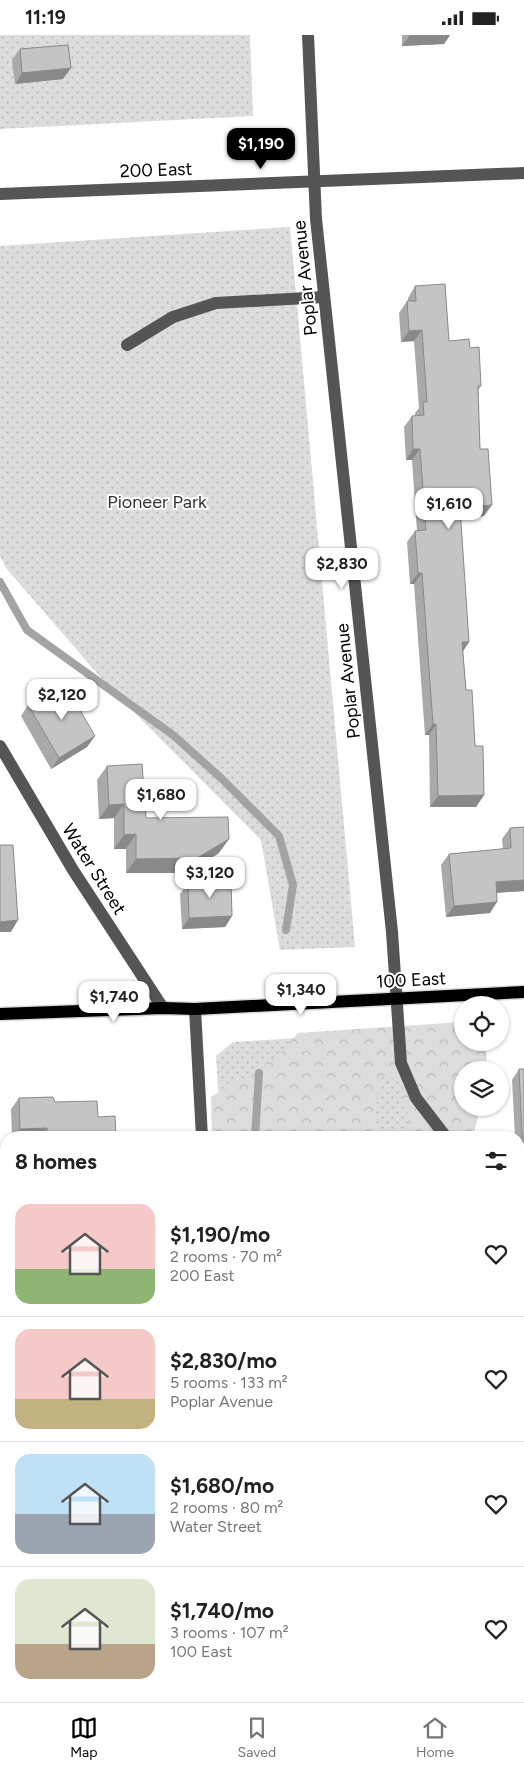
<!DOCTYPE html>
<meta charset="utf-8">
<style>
:root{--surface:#fff;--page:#f2f2f2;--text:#222;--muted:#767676;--line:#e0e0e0;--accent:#000}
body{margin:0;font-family:Figtree,sans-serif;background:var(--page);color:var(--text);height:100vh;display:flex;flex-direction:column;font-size:19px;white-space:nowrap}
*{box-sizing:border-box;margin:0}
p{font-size:16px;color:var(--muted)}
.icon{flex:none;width:28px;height:28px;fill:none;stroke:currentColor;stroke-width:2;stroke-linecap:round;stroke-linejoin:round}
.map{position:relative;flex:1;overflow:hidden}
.details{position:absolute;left:0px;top:1096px;width:525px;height:571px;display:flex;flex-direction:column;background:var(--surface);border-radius:20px 20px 0 0;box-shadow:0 1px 4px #0004}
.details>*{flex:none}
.buttons{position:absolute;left:454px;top:961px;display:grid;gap:10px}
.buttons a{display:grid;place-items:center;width:55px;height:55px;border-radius:50%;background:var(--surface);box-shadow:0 1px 4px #0004;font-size:25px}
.price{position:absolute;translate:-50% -42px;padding:0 11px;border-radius:10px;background:#fff;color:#222;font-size:16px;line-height:32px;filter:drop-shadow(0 1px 2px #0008)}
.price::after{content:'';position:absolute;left:50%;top:30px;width:15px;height:11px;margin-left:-8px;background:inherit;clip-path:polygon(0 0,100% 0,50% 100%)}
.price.on{background:var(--accent);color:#fff}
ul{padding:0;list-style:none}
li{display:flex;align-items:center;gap:15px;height:125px;padding:0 15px}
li+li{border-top:1px solid var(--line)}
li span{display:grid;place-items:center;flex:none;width:140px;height:100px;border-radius:15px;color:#555}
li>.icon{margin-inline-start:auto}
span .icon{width:60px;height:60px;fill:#fffc;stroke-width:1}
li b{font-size:21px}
h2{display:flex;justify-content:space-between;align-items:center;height:60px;padding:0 15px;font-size:21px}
.status{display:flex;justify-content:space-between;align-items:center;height:35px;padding:0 25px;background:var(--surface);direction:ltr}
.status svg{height:14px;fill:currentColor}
.tabs{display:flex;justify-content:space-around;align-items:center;height:70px;border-top:1px solid var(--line);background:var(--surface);font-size:14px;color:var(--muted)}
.tabs a{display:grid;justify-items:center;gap:2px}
.tabs .on{color:var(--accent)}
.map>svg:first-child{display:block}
.grass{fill:url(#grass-dots)}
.forest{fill:url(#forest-crowns)}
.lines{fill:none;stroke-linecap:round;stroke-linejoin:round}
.stream{stroke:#a3a3a3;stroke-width:8}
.major-casing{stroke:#dbdbdb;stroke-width:15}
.minor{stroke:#555;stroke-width:12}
.major{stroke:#000;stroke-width:12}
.wall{fill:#a9a9a9}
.shaded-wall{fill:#898989}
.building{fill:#c4c4c4;stroke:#898989}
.labels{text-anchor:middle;stroke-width:4;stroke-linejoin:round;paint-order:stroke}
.street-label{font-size:18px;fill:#000;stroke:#fff}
.park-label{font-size:18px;fill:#333;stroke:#fff}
</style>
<div class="status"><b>11:19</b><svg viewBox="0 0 49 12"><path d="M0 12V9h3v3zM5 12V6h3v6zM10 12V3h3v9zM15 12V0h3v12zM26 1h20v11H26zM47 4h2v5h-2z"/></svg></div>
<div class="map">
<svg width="524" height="1667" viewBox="0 0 524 1667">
<defs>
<pattern id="grass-dots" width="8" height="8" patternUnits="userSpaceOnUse" patternTransform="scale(1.25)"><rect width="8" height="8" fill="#dcdcdc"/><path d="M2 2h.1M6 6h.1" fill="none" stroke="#bbb" stroke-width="1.8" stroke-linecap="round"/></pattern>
<pattern id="forest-crowns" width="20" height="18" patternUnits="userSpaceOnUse" patternTransform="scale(1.25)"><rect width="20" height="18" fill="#dcdcdc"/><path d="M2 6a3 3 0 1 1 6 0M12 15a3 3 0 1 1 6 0" fill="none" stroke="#bbb"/></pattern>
</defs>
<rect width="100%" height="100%" fill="#fff"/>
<!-- grass -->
<g class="grass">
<path d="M 0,0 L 250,0 L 253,81 L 0,94 Z"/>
<path d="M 290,192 L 355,912 L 280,915 L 261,805 L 109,652 L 6,533 L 0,521 L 0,211 Z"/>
<path d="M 361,999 L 453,1071 L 476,1097 L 477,1102 L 221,1102 L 216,1021 L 233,1007 Z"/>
<path d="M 239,1661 L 364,1661 L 364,1667 L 238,1667 Z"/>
</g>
<!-- forest -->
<g class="forest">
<path d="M 462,987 L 462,1008 L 486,1008 L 487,1035 L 462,1035 L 462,1072 L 480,1073 L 473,1102 L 412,1102 L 401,1045 L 381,1040 L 375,1083 L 376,1102 L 212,1102 L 211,1062 L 273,1026 L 298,998 Z"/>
<path d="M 208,1661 L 289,1661 L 281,1667 L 206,1667 Z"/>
</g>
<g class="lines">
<!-- stream -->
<g class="stream">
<path d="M 0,547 L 27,595 L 173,700 L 221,743 L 279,801 L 293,850 L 286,895"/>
<path d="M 255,1102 L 259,1038"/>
<path d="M 245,1667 L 248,1661"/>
</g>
<!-- major casing -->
<g class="major-casing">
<path id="major" d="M 0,979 L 163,973 L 195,974 L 524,957"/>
</g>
<!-- minor -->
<g class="minor">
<path d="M 308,0 L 316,184 L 392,897 L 401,1028 L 416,1063 L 446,1102"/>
<path d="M 0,159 L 524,138"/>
<path d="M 127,310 L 173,282 L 216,268 L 324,262"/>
<path d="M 0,711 L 73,835 L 163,973"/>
<path d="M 195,974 L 202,1102"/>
<path d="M 501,1661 L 501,1667"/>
<path d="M 191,1667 L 193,1661"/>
</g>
<!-- major -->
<use href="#major" class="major"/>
</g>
<!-- wall -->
<g class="wall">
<path d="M 402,0 L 450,0 L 444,9 L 402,11 Z"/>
<path d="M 20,14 L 63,44 L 15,49 L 12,25 Z"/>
<path d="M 415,251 L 449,306 L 470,313 L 481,351 L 478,355 L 480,414 L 484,481 L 460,483 L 463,616 L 466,655 L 484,760 L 476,772 L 430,772 L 429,700 L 425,700 L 414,549 L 410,549 L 407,507 L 415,496 L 417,496 L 412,425 L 406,425 L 404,392 L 412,381 L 415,381 L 415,378 L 419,373 L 414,306 L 401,307 L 399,278 L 407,266 L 408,266 L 408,263 Z"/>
<path d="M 28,670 L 95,701 L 87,712 L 51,734 L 21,681 Z"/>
<path d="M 107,731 L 146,783 L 219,818 L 187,838 L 126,838 L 126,814 L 114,814 L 114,783 L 99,784 L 97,745 Z"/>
<path d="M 524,792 L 524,856 L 497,858 L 490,878 L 446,882 L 441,830 L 449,819 L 503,814 L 502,804 L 510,793 Z"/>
<path d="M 188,848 L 232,881 L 225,892 L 182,894 L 180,859 Z"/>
<path d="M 519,1034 L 524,1034 L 524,1312 L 519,1312 L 519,1102 L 515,1102 L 512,1045 Z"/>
<path d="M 19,1063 L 55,1067 L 98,1082 L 116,1102 L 12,1102 L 11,1074 Z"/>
<path d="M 524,1594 L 524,1667 L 517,1667 L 517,1661 L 519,1661 L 519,1602 Z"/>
<path d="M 394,1661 L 479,1661 L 480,1667 L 394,1667 Z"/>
</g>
<!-- shaded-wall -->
<g class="shaded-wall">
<path d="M 410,0 L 450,0 L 444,9 L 402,11 Z"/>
<path d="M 71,33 L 63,44 L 15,49 L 22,38 Z"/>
<path d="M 422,295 L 414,306 L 401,307 L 409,296 Z"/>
<path d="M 413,414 L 420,414 L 412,425 L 406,425 Z"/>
<path d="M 492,470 L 484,481 L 452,483 L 460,472 Z"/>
<path d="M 418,538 L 422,538 L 414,549 L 410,549 Z"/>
<path d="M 462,607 L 469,607 L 462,618 Z"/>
<path d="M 433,689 L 436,689 L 429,700 L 425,700 Z"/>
<path d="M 95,701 L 87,712 L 51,734 L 59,723 Z"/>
<path d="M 484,760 L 476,772 L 430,772 L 438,761 Z"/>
<path d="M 124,769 L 114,783 L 99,784 L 109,770 Z"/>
<path d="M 136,799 L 126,814 L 114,814 L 124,800 Z"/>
<path d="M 229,804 L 219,818 L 187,838 L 126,838 L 136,824 Z"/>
<path d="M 524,845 L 524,856 L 488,858 L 496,847 Z"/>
<path d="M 497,867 L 490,878 L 446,882 L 454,871 Z"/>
<path d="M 232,881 L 225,892 L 182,894 L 189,883 Z"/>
<path d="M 18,885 L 11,897 L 0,897 L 0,887 Z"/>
<path d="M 47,1093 L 40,1102 L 14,1102 L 20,1094 Z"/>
<path d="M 47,1100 L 61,1100 L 59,1102 L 45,1102 Z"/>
<path d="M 524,1303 L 524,1312 L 519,1312 L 519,1311 Z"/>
<path d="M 0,1336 L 4,1336 L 0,1342 Z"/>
<path d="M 0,1495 L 6,1495 L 6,1500 L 0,1509 Z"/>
</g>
<!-- building -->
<g class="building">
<path d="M 68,10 L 71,33 L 22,38 L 20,14 Z"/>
<path d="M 445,249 L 449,306 L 469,304 L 470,313 L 479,312 L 481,351 L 478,351 L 480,414 L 488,414 L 492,470 L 460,472 L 469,607 L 462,607 L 466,655 L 472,655 L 475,711 L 483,711 L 484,760 L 438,761 L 436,689 L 433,689 L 422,538 L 418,538 L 415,496 L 426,495 L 420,414 L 413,414 L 412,381 L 424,380 L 423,367 L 427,367 L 422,295 L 409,296 L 407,266 L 416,266 L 415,251 Z"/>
<path d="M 65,649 L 95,701 L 59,723 L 28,670 Z"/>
<path d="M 142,729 L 146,783 L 228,782 L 229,804 L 197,823 L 136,824 L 136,799 L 124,800 L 124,769 L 109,770 L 107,731 Z"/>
<path d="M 524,792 L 524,845 L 496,847 L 497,867 L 454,871 L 449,819 L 511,813 L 510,793 Z"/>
<path d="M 0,810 L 13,810 L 18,885 L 0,887 Z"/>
<path d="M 231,846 L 232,881 L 189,883 L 188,848 Z"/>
<path d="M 519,1034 L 524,1034 L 524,1284 L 519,1189 L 519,1120 L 523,1119 Z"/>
<path d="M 53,1062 L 55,1067 L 97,1066 L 98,1082 L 115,1081 L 116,1102 L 62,1102 L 61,1100 L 47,1100 L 47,1093 L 20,1094 L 19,1063 Z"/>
<path d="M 0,1286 L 2,1286 L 4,1336 L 0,1336 Z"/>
<rect x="0" y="1405" width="6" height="90"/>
<path d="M 408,1661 L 479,1661 L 480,1667 L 408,1667 Z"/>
<path d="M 116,1666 L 116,1667 L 93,1667 Z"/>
</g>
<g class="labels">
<!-- street labels -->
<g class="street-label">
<text transform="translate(156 135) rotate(-2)" y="6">200 East</text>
<text transform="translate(305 243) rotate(-96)" y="6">Poplar Avenue</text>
<text transform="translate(348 646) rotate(-96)" y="6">Poplar Avenue</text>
<text transform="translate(94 834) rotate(58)" y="6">Water Street</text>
<text transform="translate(411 945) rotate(-3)" y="6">100 East</text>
</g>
<!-- park labels -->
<g class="park-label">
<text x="157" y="473">Pioneer Park</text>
</g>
</g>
</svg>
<div class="buttons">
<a><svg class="icon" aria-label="locate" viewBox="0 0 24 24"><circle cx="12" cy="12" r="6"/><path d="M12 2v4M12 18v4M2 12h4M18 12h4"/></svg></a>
<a><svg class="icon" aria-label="layers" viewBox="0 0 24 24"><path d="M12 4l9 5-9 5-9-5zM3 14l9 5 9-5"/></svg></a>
</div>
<b class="price on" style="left:261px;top:135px">$1,190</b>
<b class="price" style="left:449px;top:495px">$1,610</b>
<b class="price" style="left:342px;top:555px">$2,830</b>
<b class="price" style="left:62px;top:686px">$2,120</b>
<b class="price" style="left:161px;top:786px">$1,680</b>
<b class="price" style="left:210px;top:864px">$3,120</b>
<b class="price" style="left:301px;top:981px">$1,340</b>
<b class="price" style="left:114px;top:988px">$1,740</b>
<section class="details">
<h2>8 homes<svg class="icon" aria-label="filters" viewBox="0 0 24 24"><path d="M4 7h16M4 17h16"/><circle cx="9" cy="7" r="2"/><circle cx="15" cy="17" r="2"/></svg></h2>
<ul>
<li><span style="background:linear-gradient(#f6c9c9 65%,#8fb573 0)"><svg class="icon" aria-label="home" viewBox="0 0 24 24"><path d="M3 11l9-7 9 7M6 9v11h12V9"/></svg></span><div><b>$1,190/mo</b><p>2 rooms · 70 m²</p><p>200 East</p></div><svg class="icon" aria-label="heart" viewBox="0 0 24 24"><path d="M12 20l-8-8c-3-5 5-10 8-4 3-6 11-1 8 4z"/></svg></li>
<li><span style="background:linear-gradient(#f6c9c9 70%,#c2b280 0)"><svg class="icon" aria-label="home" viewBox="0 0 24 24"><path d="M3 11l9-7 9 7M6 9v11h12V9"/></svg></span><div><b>$2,830/mo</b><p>5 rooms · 133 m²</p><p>Poplar Avenue</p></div><svg class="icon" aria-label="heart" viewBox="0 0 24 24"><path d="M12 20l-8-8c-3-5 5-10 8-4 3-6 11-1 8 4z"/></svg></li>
<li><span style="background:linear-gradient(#bfe0f5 60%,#9aa5b1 0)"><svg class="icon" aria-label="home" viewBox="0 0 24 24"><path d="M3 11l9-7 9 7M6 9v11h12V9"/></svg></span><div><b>$1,680/mo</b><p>2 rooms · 80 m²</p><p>Water Street</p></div><svg class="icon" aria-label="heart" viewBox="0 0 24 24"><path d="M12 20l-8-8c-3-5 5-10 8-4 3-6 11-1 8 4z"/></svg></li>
<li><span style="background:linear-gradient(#dfe7d0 65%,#b9a48a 0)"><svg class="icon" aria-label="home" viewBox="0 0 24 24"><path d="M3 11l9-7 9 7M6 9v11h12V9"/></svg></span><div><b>$1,740/mo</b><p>3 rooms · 107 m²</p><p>100 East</p></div><svg class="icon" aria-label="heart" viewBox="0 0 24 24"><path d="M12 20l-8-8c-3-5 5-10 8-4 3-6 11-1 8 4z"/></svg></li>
</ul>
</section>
</div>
<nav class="tabs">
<a class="on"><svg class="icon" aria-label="map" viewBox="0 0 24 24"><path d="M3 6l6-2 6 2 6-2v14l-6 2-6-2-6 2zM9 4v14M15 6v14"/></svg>Map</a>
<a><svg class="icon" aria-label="saved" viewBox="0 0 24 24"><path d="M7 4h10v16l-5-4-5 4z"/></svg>Saved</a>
<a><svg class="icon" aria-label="home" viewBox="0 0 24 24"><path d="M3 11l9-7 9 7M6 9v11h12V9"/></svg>Home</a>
</nav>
